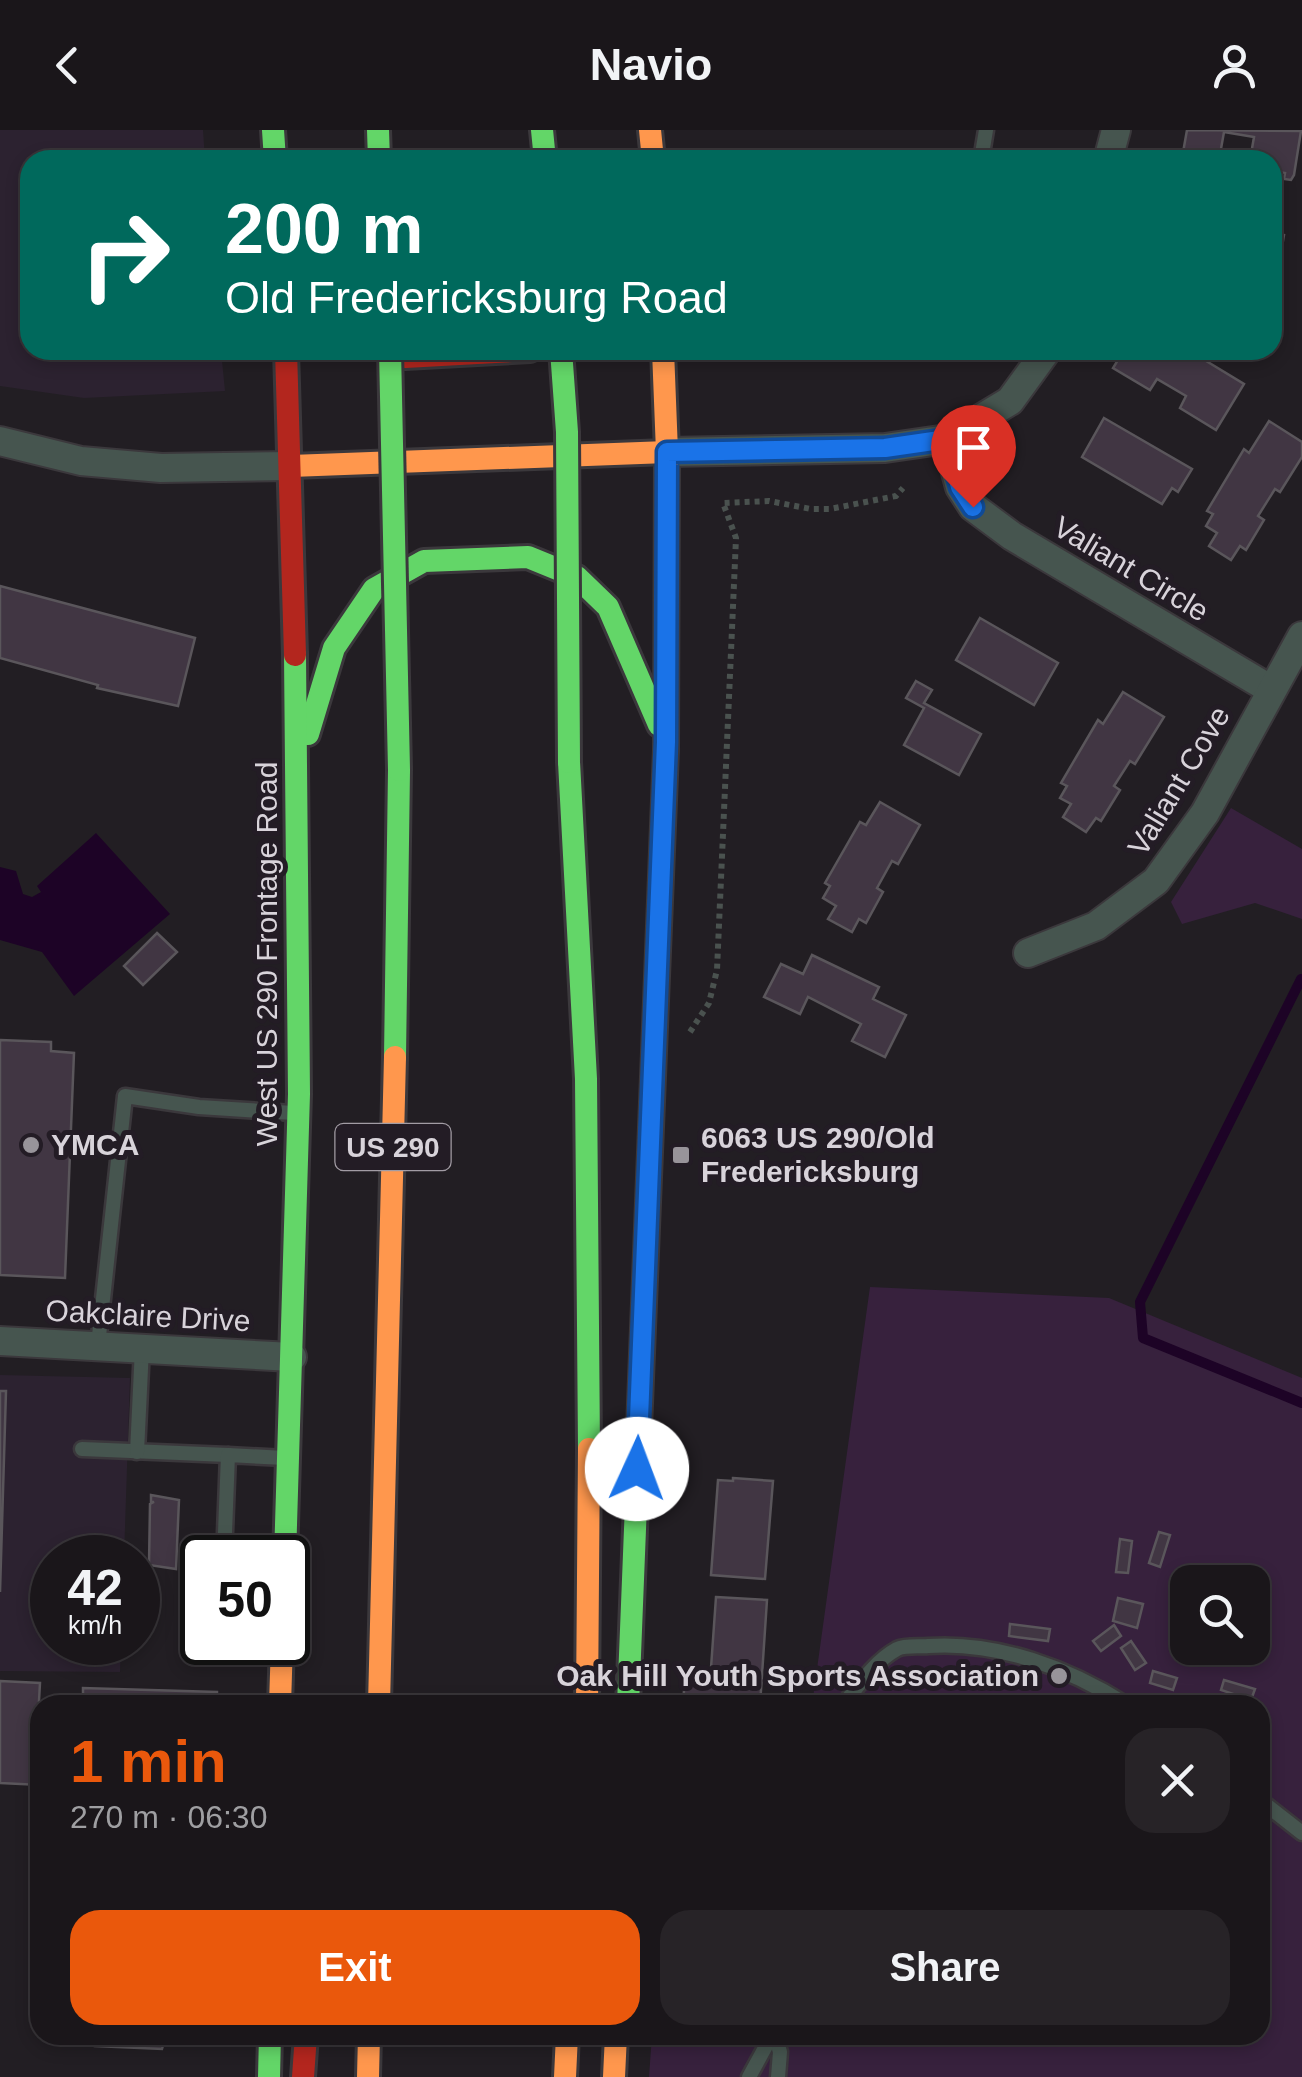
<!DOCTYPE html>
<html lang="en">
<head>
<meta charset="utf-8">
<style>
	:root { --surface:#1a161a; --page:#272327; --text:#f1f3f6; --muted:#9f9fa2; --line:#383539; --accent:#ea580c }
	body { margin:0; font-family:Arial,sans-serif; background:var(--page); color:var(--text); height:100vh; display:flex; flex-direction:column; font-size:38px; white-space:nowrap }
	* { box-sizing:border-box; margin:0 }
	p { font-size:32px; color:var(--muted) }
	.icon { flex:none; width:55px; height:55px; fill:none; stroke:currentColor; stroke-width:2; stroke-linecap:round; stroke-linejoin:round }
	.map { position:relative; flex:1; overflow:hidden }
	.drawer { position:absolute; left:30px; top:1565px; width:1240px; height:350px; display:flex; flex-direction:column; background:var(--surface); border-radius:30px; box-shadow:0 5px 15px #0003,0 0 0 2px var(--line) }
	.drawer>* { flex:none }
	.guide { position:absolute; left:20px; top:20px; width:1262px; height:210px; border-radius:30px; box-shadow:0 5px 15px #0003,0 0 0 2px var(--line); background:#00695c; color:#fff; overflow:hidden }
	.fabs { position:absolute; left:1170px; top:1435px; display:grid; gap:20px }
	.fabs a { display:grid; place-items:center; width:100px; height:100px; border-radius:20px; background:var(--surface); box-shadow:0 5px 15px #0003,0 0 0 2px var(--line); font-size:50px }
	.speed { position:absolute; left:30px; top:1405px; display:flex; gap:20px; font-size:50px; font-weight:700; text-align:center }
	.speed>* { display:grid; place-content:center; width:130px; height:130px; border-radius:50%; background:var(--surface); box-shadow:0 5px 15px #0003,0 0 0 2px var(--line); line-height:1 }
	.speed small { font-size:25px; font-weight:400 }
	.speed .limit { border:5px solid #111; border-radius:15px; background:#fff; color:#111 }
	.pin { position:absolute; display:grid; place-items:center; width:85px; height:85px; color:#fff; margin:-102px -42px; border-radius:50% 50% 50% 0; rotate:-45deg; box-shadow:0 0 10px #0007 }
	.pin .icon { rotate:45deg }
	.me { position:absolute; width:110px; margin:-55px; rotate:2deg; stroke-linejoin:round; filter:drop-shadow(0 0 8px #0008) }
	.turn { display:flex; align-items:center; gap:35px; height:210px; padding:0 40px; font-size:45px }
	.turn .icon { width:130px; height:130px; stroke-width:2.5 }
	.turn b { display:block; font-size:70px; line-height:85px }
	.round { display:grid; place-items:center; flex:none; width:105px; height:105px; border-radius:30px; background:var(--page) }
	.head { display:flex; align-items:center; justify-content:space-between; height:170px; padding:0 40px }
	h1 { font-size:60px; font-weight:600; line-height:75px; color:var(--accent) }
	.action { display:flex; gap:20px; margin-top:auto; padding:20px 40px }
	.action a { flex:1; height:115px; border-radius:30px; background:var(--accent); color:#fff; font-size:40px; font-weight:600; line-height:115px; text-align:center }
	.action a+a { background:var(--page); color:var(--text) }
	header { display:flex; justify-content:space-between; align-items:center; height:130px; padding:0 40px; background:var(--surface); font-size:45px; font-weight:600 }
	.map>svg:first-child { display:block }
</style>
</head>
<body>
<header><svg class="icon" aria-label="back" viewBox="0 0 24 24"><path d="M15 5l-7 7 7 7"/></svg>Navio<svg class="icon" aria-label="person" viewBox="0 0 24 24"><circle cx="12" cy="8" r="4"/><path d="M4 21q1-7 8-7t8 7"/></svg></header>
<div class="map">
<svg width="1302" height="1947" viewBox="0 0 1302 1947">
	<rect width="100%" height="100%" fill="#221e23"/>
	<g fill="#2c2230">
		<path d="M 0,0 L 203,0 L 205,30 L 30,30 L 30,220 L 221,220 L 225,261 L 84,268 L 0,256 Z"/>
		<path d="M 0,1245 L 130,1248 L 124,1427 L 52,1428 L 52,1512 L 121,1513 L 120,1542 L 0,1541 Z"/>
	</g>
	<g fill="#37213d" fill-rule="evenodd">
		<path d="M 1231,678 L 1302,719 L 1302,789 L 1255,773 L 1182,794 L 1171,772 Z"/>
		<path d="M 870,1157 L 1109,1168 L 1302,1248 L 1302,1947 L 649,1947 L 652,1905 L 1260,1905 L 1260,1575 L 812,1575 ZM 1188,1452 L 1252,1452 L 1252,1518 L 1188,1518 Z"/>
	</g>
	<path fill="#1d0326" d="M 96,703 L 170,784 L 74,866 L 42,822 L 0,810 L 0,737 L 16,741 L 23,764 L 32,767 L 41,762 L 37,756 Z"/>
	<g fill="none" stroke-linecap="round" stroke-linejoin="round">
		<path stroke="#1d0326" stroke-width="10" d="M 1301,849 L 1140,1172 L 1143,1208 L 1302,1273"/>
	</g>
	<g fill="#413643" stroke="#5a565b" stroke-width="2.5">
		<path d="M 1187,0 L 1301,1 L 1294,45 L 1291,50 L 1284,49 L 1285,43 L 1272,41 L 1272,30 L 1250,30 L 1254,7 L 1224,2 L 1219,30 L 1182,28 Z"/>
		<path d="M 1272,103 L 1284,105 L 1276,152 L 1272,151 Z"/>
		<path d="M 1124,220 L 1188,220 L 1244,254 L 1216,300 L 1180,278 L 1186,266 L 1157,249 L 1150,260 L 1113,238 Z"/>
		<path d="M 1104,288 L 1192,339 L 1178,362 L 1172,358 L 1162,374 L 1082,327 Z"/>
		<path d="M 1269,291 L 1302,312 L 1302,327 L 1280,362 L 1275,359 L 1258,386 L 1264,390 L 1246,420 L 1240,416 L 1231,430 L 1209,416 L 1217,403 L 1206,396 L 1213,384 L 1207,381 L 1244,319 L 1249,323 Z"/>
		<path d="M 0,456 L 195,508 L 178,576 L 97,558 L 98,555 L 0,528 Z"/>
		<path d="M 980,488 L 1058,533 L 1034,575 L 956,530 Z"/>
		<path d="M 916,551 L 932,560 L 924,573 L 981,604 L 959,645 L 904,615 L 924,578 L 906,568 Z"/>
		<path d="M 1123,562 L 1164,587 L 1135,634 L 1130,631 L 1114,656 L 1120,660 L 1101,691 L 1096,688 L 1086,702 L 1063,687 L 1071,674 L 1060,668 L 1067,656 L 1061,653 L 1098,590 L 1103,594 Z"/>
		<path d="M 880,672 L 920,695 L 898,734 L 892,731 L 877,758 L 883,762 L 866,793 L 859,789 L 852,802 L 828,789 L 836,776 L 823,768 L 830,756 L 825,753 L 860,692 L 866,695 Z"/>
		<path d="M 157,803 L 177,822 L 143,855 L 124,836 Z"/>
		<path d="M 812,825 L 879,857 L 873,869 L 906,885 L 885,927 L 852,911 L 861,894 L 808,867 L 800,884 L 764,867 L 781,834 L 803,844 Z"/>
		<path d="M 0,910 L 51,912 L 51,921 L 74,923 L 65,1148 L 0,1145 Z"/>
		<path d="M 0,1261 L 6,1261 L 0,1462 Z"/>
		<path d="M 733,1348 L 773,1351 L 765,1449 L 711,1445 L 718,1350 L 733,1351 Z"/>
		<path d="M 151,1365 L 179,1370 L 176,1439 L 149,1435 L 150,1374 L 154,1372 L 151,1372 Z"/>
		<path d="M 1159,1402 L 1170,1405 L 1160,1437 L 1149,1433 Z"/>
		<path d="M 1120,1409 L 1132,1411 L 1128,1443 L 1116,1442 Z"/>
		<path d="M 716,1467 L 767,1470 L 760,1575 L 708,1575 L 683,1571 L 685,1551 L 710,1552 Z"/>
		<path d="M 1118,1468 L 1143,1474 L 1137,1498 L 1113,1491 Z"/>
		<path d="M 1010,1494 L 1050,1499 L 1048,1511 L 1009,1506 Z"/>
		<path d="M 1114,1495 L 1121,1506 L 1101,1521 L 1093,1511 Z"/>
		<path d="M 1131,1511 L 1146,1533 L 1135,1540 L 1121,1518 Z"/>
		<path d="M 1153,1541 L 1177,1548 L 1173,1560 L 1150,1553 Z"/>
		<path d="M 1224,1550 L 1255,1559 L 1251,1570 L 1221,1560 Z"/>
		<path d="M 0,1551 L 40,1553 L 39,1571 L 83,1573 L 83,1558 L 217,1562 L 217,1575 L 40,1575 L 40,1655 L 0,1653 Z"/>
		<path d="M 96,1905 L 166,1905 L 162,1919 L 95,1916 Z"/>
	</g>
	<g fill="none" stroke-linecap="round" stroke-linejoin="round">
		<g stroke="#3b383c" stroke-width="19">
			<g id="lane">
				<path d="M 981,30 L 986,0"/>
				<path d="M 98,1215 L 125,966 L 199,977 L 293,983"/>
				<path d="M 82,1319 L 228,1325"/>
				<path d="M 137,1322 L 142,1218"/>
				<path d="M 224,1428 L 228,1325 L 285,1328"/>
				<path d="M 843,1575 C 858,1556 875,1531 897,1519 C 905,1515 919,1517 928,1516 C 997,1511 1069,1538 1127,1575"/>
				<path d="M 1260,1670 L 1302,1703"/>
				<path d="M 775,1905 L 780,1922 L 778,1947"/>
				<path d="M 749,1947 L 772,1905"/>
			</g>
		</g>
		<g stroke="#3b383c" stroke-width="32">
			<g id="street">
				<path d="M 1108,30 L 1116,0"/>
				<path d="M 947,309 L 960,357 L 973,377 L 1012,406 L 1270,559"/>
				<path d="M 0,311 L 81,331 L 161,338 L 291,336"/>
				<path d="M 667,322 L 885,318 L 947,309 L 1010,271 L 1047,220"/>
				<path d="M 1028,823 L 1096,796 L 1156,751 L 1205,683 L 1302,506"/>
				<path d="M 0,1211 L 292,1227"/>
			</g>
		</g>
		<g stroke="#3b383c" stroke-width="28">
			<g id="fast">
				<path d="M 273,0 L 275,30"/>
				<path d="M 378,0 L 379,30"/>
				<path d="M 542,0 L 545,30"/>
				<path d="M 308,604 L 334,518 L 374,459 L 424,431 L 528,427 L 577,447 L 608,477 L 659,595"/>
				<path d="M 569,632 L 586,949 L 589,1319"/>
				<path d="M 395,927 L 399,640"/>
				<path d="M 285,1428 L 299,964 L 295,525"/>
				<path d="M 628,1575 L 666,620"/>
				<path d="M 269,1947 L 270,1905"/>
			</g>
		</g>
		<g stroke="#3b383c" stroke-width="28">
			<g id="slow">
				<path d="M 650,0 L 653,30"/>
				<path d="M 663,220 L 667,322 L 666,620"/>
				<path d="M 291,336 L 667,322"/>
				<path d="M 280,1575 L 282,1512"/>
				<path d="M 379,1575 L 395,927"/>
				<path d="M 587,1575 L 589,1319"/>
				<path d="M 368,1947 L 369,1905"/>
				<path d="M 565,1947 L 567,1905"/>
				<path d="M 614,1947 L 616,1905"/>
			</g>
		</g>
		<g stroke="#3b383c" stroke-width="28">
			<g id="jam">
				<path d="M 286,220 L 295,525"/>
				<path d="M 389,220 L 405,227 L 530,220"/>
				<path d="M 303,1947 L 306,1905"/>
			</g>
		</g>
		<path stroke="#4a524f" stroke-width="6" stroke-dasharray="5 5" stroke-linecap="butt" d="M 690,902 L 709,873 L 717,840 L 736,408 L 723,373 L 769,371 L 811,379 L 830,379 L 896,366 L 903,358"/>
		<use href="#lane" stroke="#46554f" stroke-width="14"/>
		<use href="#street" stroke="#46554f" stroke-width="28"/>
		<use href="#fast" stroke="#63d668" stroke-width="22"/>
		<use href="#slow" stroke="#ff974d" stroke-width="22"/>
		<use href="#jam" stroke="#b3261e" stroke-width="22"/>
		<g stroke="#3b383c" stroke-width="28" stroke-linecap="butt">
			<g id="fast-bridge">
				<path d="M 390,220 L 399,640"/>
				<path d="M 561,220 L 567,302 L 569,632"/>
			</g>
		</g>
		<use href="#fast-bridge" stroke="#63d668" stroke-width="22"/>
	</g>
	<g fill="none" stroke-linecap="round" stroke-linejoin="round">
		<g stroke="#114b97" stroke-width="25">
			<path id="route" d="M 637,1339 L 666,612 L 667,322 L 885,318 L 947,309 L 960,357 L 973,377"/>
		</g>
		<use href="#route" stroke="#1a73e8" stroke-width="18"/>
	</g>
	<g fill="#98949a" stroke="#231c25" stroke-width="4">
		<circle cx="31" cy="1015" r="10"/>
		<rect x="671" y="1015" width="20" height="20" rx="5"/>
		<circle cx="1059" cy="1546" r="10"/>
	</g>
	<g text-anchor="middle" stroke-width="10" stroke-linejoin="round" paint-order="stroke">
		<rect fill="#231c25" stroke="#a29ca4" stroke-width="2.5" x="335.5" y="994" width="115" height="46" rx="8"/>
		<g font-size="28" font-weight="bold" fill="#d8d3da">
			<text x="393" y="1027">US 290</text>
		</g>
		<g font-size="30" fill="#d8d3da" stroke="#231c25">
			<text transform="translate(1131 439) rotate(31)" y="10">Valiant Circle</text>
			<text transform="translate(1179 651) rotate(-59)" y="10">Valiant Cove</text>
			<text transform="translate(267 824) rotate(-90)" y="10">West US 290 Frontage Road</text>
			<text transform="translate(148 1186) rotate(3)" y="10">Oakclaire Drive</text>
		</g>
		<g font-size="30" font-weight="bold" fill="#d8d3da" stroke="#231c25" text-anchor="start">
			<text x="701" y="1018">6063 US 290/Old<tspan x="701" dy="34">Fredericksburg</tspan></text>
			<text x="51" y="1025">YMCA</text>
			<text x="1039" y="1556" text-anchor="end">Oak Hill Youth Sports Association</text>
		</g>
	</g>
</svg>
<div class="fabs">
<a><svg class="icon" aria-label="search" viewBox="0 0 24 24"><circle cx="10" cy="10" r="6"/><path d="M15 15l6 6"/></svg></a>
</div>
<div class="speed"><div>42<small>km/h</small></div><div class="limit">50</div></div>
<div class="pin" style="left:973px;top:377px;background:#d93025"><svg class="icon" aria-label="arrive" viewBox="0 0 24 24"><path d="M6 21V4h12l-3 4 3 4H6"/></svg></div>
<svg class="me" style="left:637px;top:1339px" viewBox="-20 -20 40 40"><circle r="19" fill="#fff"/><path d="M0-13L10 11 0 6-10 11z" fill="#1a73e8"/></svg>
<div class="guide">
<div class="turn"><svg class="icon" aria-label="right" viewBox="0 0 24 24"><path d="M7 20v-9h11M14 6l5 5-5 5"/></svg><div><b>200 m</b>Old Fredericksburg Road</div></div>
</div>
<section class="drawer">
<div class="head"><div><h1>1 min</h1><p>270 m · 06:30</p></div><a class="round"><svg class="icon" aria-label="close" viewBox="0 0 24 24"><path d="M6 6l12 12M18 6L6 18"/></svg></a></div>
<div class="action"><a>Exit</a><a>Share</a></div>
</section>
</div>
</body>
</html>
